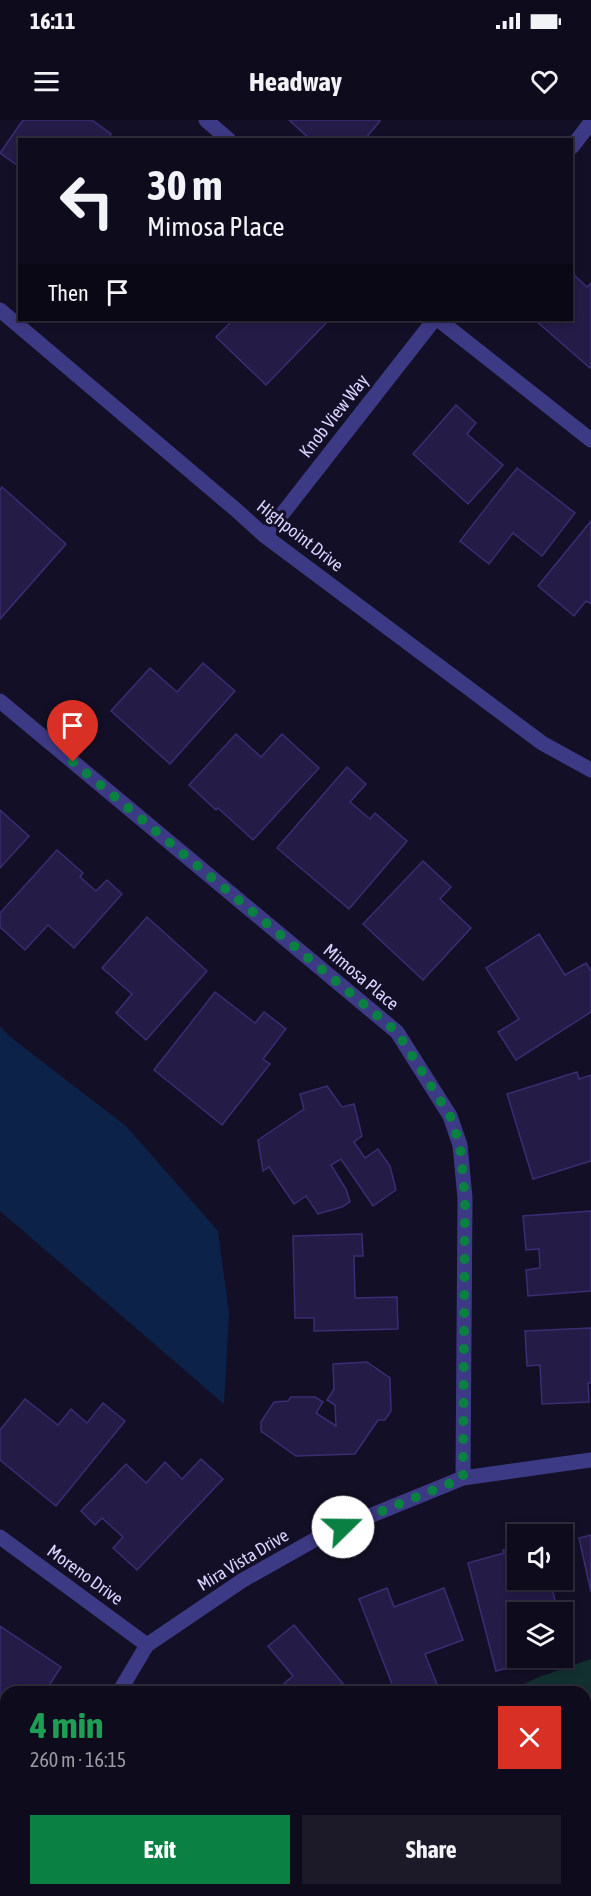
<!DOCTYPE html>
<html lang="en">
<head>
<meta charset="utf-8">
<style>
	:root { --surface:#0e0b1c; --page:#1c1929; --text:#f1f3f6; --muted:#9b9ba3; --line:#2e2b3b; --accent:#0b8043 }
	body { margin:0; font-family:"Asap Condensed",sans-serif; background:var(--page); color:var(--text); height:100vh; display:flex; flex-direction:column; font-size:22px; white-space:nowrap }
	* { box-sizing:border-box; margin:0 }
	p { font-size:20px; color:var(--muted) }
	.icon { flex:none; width:33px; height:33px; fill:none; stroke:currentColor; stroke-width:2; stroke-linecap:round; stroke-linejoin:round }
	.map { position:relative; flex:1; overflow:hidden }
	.drawer { position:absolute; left:0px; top:1566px; width:591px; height:210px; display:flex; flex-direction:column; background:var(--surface); border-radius:18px 18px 0 0; box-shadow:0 3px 9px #0003,0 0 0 2px var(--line) }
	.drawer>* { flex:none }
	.top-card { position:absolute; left:18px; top:18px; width:555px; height:183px; border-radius:0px; box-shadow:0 3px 9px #0003,0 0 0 2px var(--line); background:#0e0b1c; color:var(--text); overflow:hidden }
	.buttons { position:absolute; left:507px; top:1404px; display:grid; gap:12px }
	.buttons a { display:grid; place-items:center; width:66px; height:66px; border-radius:0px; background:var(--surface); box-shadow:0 3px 9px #0003,0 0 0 2px var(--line); font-size:30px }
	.pin { position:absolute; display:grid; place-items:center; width:51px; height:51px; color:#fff; margin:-62px -26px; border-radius:50% 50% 50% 0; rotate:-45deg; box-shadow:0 0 6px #0007 }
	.pin .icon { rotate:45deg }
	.me { position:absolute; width:66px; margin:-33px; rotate:68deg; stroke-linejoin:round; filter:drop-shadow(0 0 4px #0008) }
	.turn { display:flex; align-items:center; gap:21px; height:126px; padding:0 30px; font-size:27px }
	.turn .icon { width:78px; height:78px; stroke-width:2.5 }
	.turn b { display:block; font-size:42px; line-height:51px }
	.then { display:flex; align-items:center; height:57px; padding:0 30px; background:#0003; gap:12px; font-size:22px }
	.round { display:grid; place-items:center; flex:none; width:63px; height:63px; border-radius:0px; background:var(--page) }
	.summary { display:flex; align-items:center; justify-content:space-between; height:102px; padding:0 30px }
	h1 { font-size:36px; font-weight:700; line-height:45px; color:#1e9e55 }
	.button { display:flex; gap:12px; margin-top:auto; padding:12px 30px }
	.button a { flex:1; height:69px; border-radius:0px; background:var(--accent); color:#fff; font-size:24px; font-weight:700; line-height:69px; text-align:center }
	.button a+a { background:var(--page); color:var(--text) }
	.status { display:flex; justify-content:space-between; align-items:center; height:42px; padding:0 30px; background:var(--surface); direction:ltr }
	.status svg { height:16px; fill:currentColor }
	header { display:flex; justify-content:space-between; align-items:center; height:78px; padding:0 30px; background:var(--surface); font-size:27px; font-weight:700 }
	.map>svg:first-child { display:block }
</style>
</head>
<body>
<div class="status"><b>16:11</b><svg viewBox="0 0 49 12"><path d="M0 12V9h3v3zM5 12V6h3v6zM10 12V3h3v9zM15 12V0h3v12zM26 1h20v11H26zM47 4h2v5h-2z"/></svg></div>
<header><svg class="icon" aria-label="menu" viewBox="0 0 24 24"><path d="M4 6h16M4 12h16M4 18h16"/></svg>Headway<svg class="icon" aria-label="heart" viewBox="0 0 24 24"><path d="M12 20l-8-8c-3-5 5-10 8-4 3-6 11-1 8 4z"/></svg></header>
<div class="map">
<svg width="591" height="1776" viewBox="0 0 591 1776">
	<rect width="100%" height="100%" fill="#130f26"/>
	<path fill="#12302f" d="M 591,1539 L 591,1776 L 238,1776 L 243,1770 L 585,1770 L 585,1572 L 506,1572 L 539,1557 Z"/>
	<path fill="#0c2248" d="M 0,906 L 9,916 L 126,1006 L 218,1111 L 229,1193 L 224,1284 L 0,1091 Z"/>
	<g fill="#241b47" stroke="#3b2d73" stroke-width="1.5">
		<path d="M 23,0 L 92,0 L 111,14 L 108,20 L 20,20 L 20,47 L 0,33 Z"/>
		<path d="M 289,0 L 378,0 L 380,1 L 364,20 L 311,20 Z"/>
		<path d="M 573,154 L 587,167 L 591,163 L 591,246 L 590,248 L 535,200 L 572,200 Z"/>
		<path d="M 233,200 L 329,200 L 266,265 L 216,217 Z"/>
		<path d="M 456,285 L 476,303 L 467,314 L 503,345 L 468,384 L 413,334 Z"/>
		<path d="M 517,348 L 575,393 L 542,436 L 513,413 L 489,444 L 460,421 Z"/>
		<path d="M 2,367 L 66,424 L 0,499 L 0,370 Z"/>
		<path d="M 591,401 L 591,484 L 586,481 L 574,496 L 538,466 Z"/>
		<path d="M 203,543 L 235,571 L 170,644 L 111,591 L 150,548 L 177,572 Z"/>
		<path d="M 236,614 L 261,637 L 282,614 L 319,648 L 253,720 L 218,688 L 216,690 L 189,665 Z"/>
		<path d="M 347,647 L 366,664 L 350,682 L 370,699 L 375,693 L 407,721 L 349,789 L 277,728 Z"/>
		<path d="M 0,690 L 29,716 L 0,748 Z"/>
		<path d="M 57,730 L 83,753 L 80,757 L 96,771 L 107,760 L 122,774 L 74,828 L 48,805 L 25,830 L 0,807 L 0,793 Z"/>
		<path d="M 423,741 L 451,767 L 440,779 L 471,808 L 423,860 L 363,804 Z"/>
		<path d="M 147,797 L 207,851 L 146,920 L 116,893 L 132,874 L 102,848 Z"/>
		<path d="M 539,814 L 565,855 L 586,843 L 591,851 L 591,892 L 516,940 L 498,912 L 519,899 L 486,848 Z"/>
		<path d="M 215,872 L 255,903 L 264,892 L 286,909 L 263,939 L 270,944 L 222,1005 L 154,950 Z"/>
		<path d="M 577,952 L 579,959 L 591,955 L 591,1041 L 533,1059 L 507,974 Z"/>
		<path d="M 327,966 L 342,987 L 354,984 L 362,1016 L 354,1022 L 365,1038 L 378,1029 L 390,1046 L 396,1070 L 373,1086 L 341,1039 L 331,1045 L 346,1069 L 350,1082 L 342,1087 L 318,1094 L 306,1076 L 294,1084 L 269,1047 L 263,1051 L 258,1020 L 304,989 L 300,974 Z"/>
		<path d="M 591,1091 L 591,1171 L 528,1176 L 526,1150 L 540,1148 L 539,1129 L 526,1130 L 523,1096 Z"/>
		<path d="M 362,1114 L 363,1136 L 354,1136 L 355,1178 L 397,1177 L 398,1209 L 314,1211 L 314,1198 L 295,1198 L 293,1116 Z"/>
		<path d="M 591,1208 L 591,1263 L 588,1263 L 589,1282 L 542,1284 L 540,1245 L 527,1246 L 525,1211 Z"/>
		<path d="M 367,1242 L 390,1258 L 391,1291 L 385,1300 L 378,1300 L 355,1334 L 296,1336 L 261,1311 L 261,1302 L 274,1282 L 288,1281 L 291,1277 L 315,1277 L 323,1282 L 316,1293 L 336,1306 L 335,1285 L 327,1280 L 334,1269 L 333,1244 Z"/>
		<path d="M 25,1279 L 58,1305 L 71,1289 L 87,1303 L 103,1283 L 125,1301 L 56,1386 L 0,1340 L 0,1310 Z"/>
		<path d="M 201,1339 L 223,1359 L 137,1450 L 113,1428 L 123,1417 L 102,1398 L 95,1405 L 81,1391 L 126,1344 L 146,1363 L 165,1342 L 182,1359 Z"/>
		<path d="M 591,1415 L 591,1472 L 579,1418 Z"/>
		<path d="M 518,1427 L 518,1460 L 550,1460 L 558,1492 L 518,1492 L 518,1538 L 535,1538 L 536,1541 L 496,1551 L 468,1443 L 504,1433 L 503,1430 Z"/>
		<path d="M 387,1468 L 394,1487 L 444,1468 L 463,1520 L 425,1534 L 440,1572 L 395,1572 L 359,1479 Z"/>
		<path d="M 294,1505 L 350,1572 L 274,1572 L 293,1556 L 268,1526 Z"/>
		<path d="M 0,1506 L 61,1547 L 45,1572 L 6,1572 L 6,1621 L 4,1625 L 0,1622 Z"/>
		<path d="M 89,1770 L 185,1770 L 181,1776 L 85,1776 Z"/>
		<path d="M 190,1770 L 216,1770 L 212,1776 L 199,1776 Z"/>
	</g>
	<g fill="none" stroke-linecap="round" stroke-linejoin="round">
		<g stroke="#3d3a85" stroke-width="15">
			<path d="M 206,0 L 229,20"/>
			<path d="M 572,27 L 591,2"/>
			<path d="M 439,200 L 591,320"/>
			<path d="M 265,416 L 434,200"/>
			<path d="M 0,581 L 397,912 L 450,996 L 460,1025 L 465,1078 L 463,1358"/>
			<path d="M 0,1417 L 147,1525"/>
			<path d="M 119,1572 L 147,1525 L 243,1460 L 323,1415 L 463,1358 L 591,1340"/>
			<path d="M 19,1776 L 22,1770"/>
		</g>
		<path stroke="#3d3a85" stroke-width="15" d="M 0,190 L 235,389 L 265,416 L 542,623 L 591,650"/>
	</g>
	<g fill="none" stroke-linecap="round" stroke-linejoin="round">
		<path stroke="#0b8043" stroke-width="10" stroke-dasharray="0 18" d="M 73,642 L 397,912 L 450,996 L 460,1025 L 465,1078 L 463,1358 L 343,1407"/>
	</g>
	<g text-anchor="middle" stroke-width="6" stroke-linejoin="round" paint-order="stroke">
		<g font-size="18" fill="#d9d4ff" stroke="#130f26">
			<text transform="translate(334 296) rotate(-52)" y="6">Knob View Way</text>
			<text transform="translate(300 416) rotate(38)" y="6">Highpoint Drive</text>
			<text transform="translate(361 857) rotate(40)" y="6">Mimosa Place</text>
			<text transform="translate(243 1440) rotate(-31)" y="6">Mira Vista Drive</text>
			<text transform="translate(85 1455) rotate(36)" y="6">Moreno Drive</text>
		</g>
	</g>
</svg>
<div class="buttons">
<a><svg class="icon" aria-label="sound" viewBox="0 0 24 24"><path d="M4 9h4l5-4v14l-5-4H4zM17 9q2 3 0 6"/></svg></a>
<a><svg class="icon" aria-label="layers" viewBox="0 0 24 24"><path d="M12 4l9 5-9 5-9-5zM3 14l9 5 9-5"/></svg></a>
</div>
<div class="pin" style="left:73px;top:642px;background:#d93025"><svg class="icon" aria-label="arrive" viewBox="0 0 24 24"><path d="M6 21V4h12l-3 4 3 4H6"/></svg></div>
<svg class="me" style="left:343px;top:1407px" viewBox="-20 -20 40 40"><circle r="19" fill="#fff"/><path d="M0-13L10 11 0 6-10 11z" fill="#0b8043"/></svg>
<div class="top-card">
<div class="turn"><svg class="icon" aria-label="left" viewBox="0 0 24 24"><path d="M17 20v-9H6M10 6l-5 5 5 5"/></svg><div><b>30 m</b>Mimosa Place</div></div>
<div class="then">Then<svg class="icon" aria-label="arrive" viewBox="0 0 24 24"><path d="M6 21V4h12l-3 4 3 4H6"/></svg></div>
</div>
<section class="drawer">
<div class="summary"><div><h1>4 min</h1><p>260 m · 16:15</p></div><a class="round" style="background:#d93025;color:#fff"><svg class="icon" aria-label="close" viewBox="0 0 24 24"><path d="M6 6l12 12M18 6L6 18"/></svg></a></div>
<div class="button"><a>Exit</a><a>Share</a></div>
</section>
</div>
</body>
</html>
